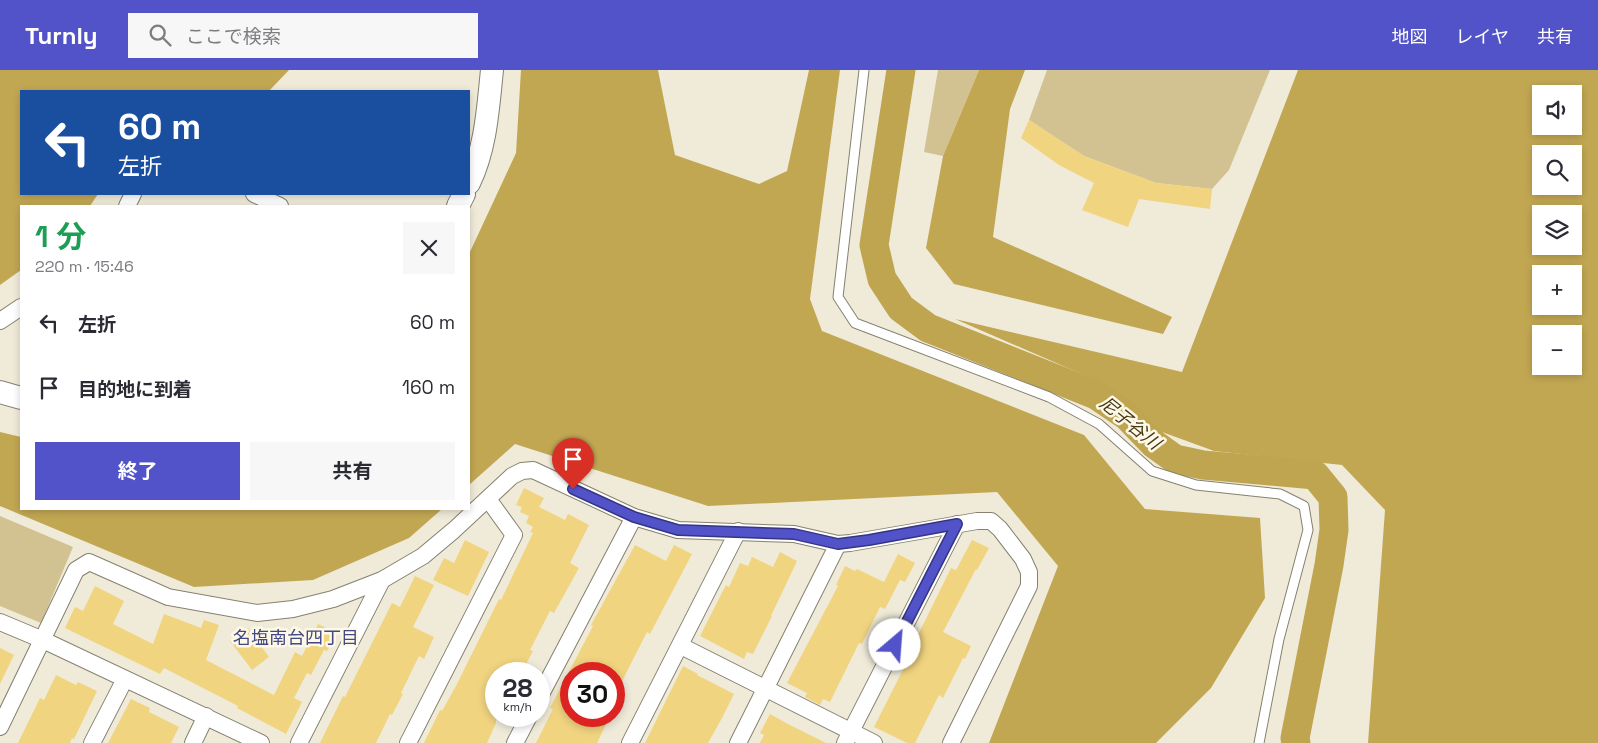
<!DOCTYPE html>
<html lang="ja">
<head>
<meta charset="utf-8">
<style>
	:root { --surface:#fff; --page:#f7f7f7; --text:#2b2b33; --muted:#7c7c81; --accent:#5252c9 }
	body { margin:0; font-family:"Space Grotesk","Noto Sans JP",sans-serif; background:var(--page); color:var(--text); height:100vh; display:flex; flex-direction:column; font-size:19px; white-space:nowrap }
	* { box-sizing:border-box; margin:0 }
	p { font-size:16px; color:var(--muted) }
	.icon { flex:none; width:28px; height:28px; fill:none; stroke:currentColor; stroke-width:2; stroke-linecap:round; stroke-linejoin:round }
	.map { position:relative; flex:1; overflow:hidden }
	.sheet { position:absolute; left:20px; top:135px; width:450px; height:305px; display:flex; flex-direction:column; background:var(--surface); border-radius:0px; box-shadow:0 2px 8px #0003 }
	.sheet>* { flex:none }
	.hud { position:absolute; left:20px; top:20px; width:450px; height:105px; border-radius:0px; box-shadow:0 2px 8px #0003; background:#1a4fa0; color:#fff; overflow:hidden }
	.controls { position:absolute; left:1532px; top:15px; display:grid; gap:10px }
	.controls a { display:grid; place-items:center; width:50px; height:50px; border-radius:0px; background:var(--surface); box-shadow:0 2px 8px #0003; font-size:25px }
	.speed { position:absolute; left:485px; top:592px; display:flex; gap:10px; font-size:25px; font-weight:700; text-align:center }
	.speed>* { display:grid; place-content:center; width:65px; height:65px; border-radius:50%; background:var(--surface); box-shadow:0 2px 8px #0003; line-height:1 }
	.speed small { font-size:12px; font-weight:400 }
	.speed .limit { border:8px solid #d22; background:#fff; color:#111 }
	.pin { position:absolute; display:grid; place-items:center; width:42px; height:42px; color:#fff; margin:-51px -21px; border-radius:50% 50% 50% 0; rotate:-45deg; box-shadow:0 0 5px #0007 }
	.pin .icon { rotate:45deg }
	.me { position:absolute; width:55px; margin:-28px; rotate:27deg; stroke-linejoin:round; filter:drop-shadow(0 0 4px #0008) }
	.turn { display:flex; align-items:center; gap:18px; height:105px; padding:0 15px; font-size:22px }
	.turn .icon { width:65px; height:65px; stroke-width:2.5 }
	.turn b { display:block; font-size:35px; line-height:42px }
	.round { display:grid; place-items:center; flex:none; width:52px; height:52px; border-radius:0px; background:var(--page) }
	.overview { display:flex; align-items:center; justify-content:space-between; height:85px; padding:0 15px }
	h1 { font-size:30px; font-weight:700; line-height:38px; color:#1e9e55 }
	.action { display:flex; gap:10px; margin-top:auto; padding:10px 15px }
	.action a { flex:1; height:58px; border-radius:0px; background:var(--accent); color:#fff; font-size:20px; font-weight:700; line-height:58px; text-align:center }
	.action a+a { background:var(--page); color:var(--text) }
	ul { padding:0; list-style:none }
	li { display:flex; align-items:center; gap:15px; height:65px; padding:0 15px }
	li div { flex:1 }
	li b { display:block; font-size:19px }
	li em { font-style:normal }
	header { display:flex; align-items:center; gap:30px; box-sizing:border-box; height:70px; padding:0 25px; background:var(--accent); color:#fff }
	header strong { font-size:24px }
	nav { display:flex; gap:28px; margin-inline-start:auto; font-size:18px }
	.search { width:350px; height:45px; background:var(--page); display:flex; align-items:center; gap:12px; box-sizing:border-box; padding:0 18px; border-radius:0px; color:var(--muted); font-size:19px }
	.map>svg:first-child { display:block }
</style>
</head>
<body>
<header>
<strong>Turnly</strong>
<div class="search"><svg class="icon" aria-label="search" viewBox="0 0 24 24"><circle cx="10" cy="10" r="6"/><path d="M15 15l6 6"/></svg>ここで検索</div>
<nav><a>地図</a><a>レイヤ</a><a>共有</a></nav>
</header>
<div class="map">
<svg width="1598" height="673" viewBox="0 0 1598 673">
	<rect width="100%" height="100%" fill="#f0ebd9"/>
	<g fill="#d2c291">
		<path d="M 938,0 L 979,0 L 943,86 L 924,82 Z"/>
		<path d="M 1047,0 L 1270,0 L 1229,100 L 1212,119 L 1156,113 L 1084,86 L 1029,50 Z"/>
		<path d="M 0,446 L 73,477 L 41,553 L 0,536 Z"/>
	</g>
	<g fill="#c2a753" fill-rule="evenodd">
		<path d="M 0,0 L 289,0 L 269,21 L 21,21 L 21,124 L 98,124 L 90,136 L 21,136 L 21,200 L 0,215 Z"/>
		<path d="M 521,0 L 658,0 L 675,85 L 759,114 L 787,101 L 809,0 L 840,0 L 810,229 L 822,261 L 1084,365 L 1145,439 L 1260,448 L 1265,528 L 1211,618 L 1156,673 L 989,673 L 1058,496 L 997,422 L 708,436 L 515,374 L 469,415 L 469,184 L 516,83 Z"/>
		<path d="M 979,0 L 1025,0 L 1010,39 L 993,167 L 1172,247 L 1163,264 L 954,214 L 926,178 L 943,86 Z"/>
		<path d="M 1298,0 L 1598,0 L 1598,673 L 1368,673 L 1385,440 L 1342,395 L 1214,381 L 1162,362 L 1093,309 L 955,249 L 1182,302 ZM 1541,24 L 1574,24 L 1574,56 L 1541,56 ZM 1541,84 L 1574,84 L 1574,116 L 1541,116 ZM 1541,144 L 1574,144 L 1574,176 L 1541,176 ZM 1541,204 L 1574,204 L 1574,236 L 1541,236 ZM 1541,264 L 1574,264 L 1574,296 L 1541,296 Z"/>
		<path d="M 0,362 L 21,367 L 21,439 L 442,439 L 409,468 L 313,510 L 194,517 L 0,436 Z"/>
	</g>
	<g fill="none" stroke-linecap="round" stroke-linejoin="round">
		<path stroke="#c0a551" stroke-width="29" d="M 901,0 L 874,175 L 882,209 L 901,238 L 928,258 L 1096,325 L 1127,346 L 1154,374 L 1175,389 L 1203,395 L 1315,405 L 1333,427 L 1334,460 L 1329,495 L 1295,668 L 1296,673"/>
	</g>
	<g fill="#f0d480">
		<path d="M 1029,50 L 1084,86 L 1156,113 L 1212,119 L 1210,139 L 1139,129 L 1128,157 L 1082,140 L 1094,113 L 1059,95 L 1021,68 Z"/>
		<path d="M 524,418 L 544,428 L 539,437 L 565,450 L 568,444 L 589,455 L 570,493 L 579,498 L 554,543 L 550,541 L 530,580 L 533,581 L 521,604 L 496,604 L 496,653 L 487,673 L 424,673 L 440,640 L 442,641 L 457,614 L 499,529 L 501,530 L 533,463 L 530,462 L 533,457 L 526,453 L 529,446 L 520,442 L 522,437 L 516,435 Z"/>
		<path d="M 465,470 L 489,482 L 468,526 L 433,510 L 444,488 L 454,493 Z"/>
		<path d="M 972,470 L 989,478 L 977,500 L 976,499 L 943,562 L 971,576 L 965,589 L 963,588 L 943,628 L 939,625 L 915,673 L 907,673 L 874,657 L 916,574 L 914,573 L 951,498 L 956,500 Z"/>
		<path d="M 635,475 L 666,491 L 674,475 L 692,484 L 650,564 L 647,562 L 614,627 L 614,604 L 571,604 L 571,646 L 610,646 L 597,673 L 536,673 L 553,639 L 550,638 L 593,556 L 591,555 Z"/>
		<path d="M 780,482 L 797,491 L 771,546 L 772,546 L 753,584 L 747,582 L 744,589 L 700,566 L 726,515 L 729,517 L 740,493 L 748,496 L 752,487 L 773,497 Z"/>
		<path d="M 898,484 L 915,493 L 905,512 L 900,510 L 885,539 L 880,537 L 862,574 L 859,573 L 830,632 L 823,629 L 820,635 L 805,627 L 807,623 L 787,613 L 838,516 L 836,515 L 845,496 L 855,501 L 857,499 L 884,512 Z"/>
		<path d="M 415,506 L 434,515 L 413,557 L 434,567 L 424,589 L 419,586 L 401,623 L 403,624 L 392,645 L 390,644 L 376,673 L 320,673 L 343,626 L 345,627 L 392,533 L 400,537 Z"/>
		<path d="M 95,516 L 124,531 L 113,554 L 153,574 L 164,544 L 201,558 L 204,550 L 219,555 L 206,590 L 274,625 L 295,582 L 302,586 L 318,554 L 337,563 L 327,581 L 324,580 L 311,605 L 307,603 L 294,628 L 302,632 L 286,664 L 237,638 L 238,636 L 164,598 L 160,604 L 65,558 L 75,537 L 83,541 Z"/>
		<path d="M 248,558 L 269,587 L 252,600 L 230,571 Z"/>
		<path d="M 0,578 L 14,585 L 0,614 Z"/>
		<path d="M 683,596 L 698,604 L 697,605 L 734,624 L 722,648 L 708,673 L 645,673 Z"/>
		<path d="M 56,605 L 76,615 L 78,612 L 97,621 L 74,669 L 72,668 L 70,673 L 18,673 L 40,628 L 44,630 Z"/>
		<path d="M 131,629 L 150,638 L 149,642 L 179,657 L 171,673 L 108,673 Z"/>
		<path d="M 770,644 L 786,653 L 826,673 L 760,673 L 764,665 L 760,663 Z"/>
	</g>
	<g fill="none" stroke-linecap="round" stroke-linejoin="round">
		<g stroke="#858070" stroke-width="11">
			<path id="lane" d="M 864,0 L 838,227 L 855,253 L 1049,327 L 1099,354 L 1152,401 L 1196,415 L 1280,424 L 1304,436 L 1308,460 L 1279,569 L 1259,673"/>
		</g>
		<g stroke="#858070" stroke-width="18">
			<g id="street">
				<path d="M 254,124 L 280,136"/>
				<path d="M 127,136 L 133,124"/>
				<path d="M 0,251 L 21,237"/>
				<path d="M 0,552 L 43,570 L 261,673"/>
				<path d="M 681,576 L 874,673"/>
				<path d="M 539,628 L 634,447"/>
				<path d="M 0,657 L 76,500 L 89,492 L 168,527 L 257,543 L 293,539 L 333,529 L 382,510 L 423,486 L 454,460 L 512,406 L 522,401 L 533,400 L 634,447 L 678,460 L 794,464 L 838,474 L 850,473 L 977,451 L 991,451 L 1000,459 L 1023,489 L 1029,502 L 1029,516 L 951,673"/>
				<path d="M 92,673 L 125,609"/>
				<path d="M 193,673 L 206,646"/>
				<path d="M 299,673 L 382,510"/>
				<path d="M 408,673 L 514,465 L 488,429"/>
				<path d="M 515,673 L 529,646"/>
				<path d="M 630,673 L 738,461"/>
				<path d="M 738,673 L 838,474"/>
				<path d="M 845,673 L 957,454"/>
			</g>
		</g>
		<g stroke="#858070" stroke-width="24">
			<g id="secondary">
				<path d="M 469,113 C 486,78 488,38 492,0"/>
				<path d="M 458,136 L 464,124"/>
				<path d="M 0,322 L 21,328"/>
			</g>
		</g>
		<use href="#lane" stroke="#fff" stroke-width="9"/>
		<use href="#street" stroke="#fff" stroke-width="16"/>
		<use href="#secondary" stroke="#fff" stroke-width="22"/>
	</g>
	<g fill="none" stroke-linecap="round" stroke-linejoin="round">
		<g stroke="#353583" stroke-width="12">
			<path id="route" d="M 573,419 L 634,447 L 678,460 L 794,464 L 838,474 L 869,470 L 957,454 L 895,575"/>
		</g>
		<use href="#route" stroke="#5252c9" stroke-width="9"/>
	</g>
	<g text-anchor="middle" stroke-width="5" stroke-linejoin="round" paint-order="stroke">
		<g font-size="18" font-style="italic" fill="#443814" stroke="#fef8e7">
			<text transform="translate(1130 353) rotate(39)" y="6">尼子谷川</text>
		</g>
		<g font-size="18" fill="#444986" stroke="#fef8e7">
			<text x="296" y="574">名塩南台四丁目</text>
		</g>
	</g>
</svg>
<div class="controls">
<a><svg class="icon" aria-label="sound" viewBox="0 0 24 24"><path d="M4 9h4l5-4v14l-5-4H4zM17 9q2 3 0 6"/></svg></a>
<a><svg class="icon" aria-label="search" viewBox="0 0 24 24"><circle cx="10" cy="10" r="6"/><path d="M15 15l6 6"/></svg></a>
<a><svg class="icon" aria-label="layers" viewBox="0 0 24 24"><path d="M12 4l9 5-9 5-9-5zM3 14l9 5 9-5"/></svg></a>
<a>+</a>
<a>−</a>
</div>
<div class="speed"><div>28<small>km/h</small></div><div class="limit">30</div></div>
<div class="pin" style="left:573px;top:419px;background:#d93025"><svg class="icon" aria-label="arrive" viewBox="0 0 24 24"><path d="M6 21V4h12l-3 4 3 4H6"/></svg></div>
<svg class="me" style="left:895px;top:575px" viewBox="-20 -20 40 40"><circle r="19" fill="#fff"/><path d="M0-13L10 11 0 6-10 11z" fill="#5252c9"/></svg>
<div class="hud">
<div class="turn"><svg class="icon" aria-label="left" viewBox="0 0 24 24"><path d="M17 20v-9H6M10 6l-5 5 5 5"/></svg><div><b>60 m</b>左折</div></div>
</div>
<section class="sheet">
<div class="overview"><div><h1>1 分</h1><p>220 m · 15:46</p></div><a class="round"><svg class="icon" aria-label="close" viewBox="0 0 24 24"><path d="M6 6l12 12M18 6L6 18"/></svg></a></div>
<ul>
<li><svg class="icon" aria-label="left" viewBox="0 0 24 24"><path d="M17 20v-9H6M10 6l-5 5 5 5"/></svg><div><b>左折</b></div><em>60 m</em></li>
<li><svg class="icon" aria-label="arrive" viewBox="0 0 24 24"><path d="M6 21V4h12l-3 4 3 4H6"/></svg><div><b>目的地に到着</b></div><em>160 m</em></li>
</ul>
<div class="action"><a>終了</a><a>共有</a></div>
</section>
</div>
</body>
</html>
